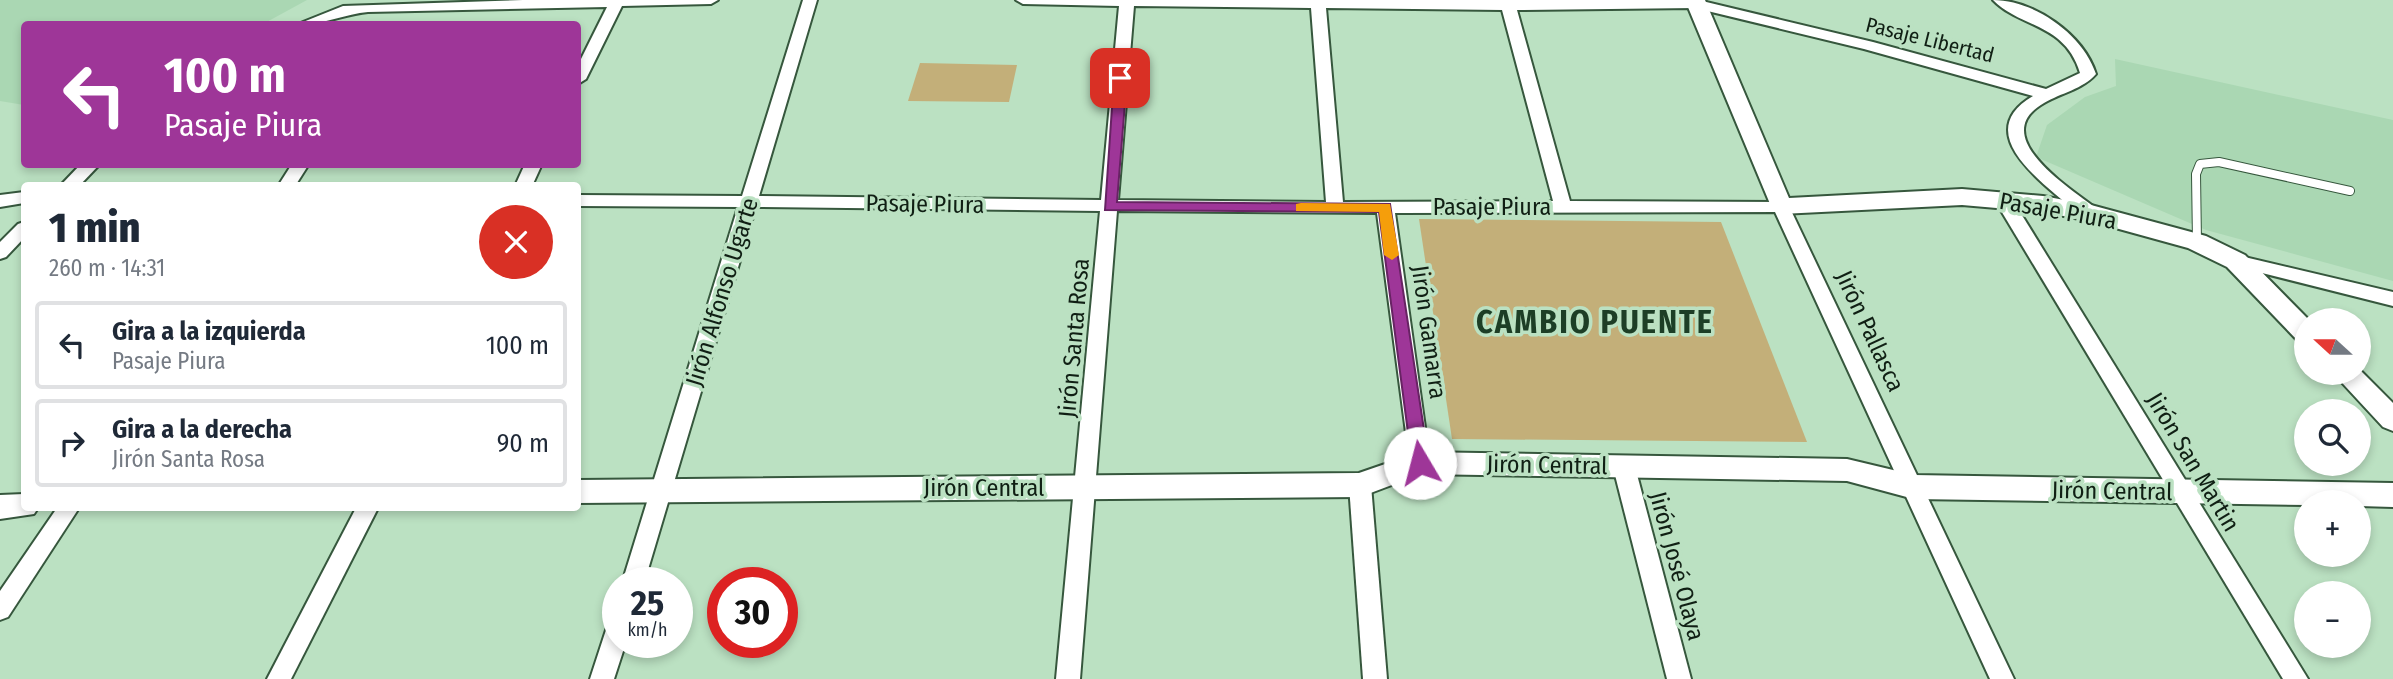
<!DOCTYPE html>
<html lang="es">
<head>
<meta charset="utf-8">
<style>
	:root { --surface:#fff; --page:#f6f6f7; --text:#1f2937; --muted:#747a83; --line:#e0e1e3 }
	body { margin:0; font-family:"Fira Sans Condensed",sans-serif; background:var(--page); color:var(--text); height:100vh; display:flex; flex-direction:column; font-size:26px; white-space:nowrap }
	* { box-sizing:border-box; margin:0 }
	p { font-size:23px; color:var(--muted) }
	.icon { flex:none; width:38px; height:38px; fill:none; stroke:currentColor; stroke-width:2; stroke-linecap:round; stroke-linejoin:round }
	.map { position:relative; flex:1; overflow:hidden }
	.details { position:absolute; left:21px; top:182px; width:560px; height:329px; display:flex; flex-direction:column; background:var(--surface); border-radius:7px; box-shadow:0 4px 10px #0003 }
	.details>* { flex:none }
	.guide { position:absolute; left:21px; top:21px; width:560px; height:147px; border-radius:7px; box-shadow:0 4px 10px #0003; background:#9e3698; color:#fff; overflow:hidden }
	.needle { width:46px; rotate:291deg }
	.buttons { position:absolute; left:2294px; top:308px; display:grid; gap:14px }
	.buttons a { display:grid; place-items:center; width:77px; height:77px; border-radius:50%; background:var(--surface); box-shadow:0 4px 10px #0003; font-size:35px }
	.speed { position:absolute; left:602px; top:567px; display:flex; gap:14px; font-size:35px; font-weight:700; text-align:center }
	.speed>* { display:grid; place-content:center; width:91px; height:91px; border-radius:50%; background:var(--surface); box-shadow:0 4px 10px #0003; line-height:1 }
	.speed small { font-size:18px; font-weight:400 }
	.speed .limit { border:10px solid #d22; background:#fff; color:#111 }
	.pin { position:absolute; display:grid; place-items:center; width:60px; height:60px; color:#fff; margin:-30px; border-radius:14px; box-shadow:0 4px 10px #0006 }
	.me { position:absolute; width:77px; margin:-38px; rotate:352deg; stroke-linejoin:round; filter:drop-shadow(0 0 5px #0008) }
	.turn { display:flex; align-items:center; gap:24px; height:147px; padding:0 28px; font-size:32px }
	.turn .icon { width:91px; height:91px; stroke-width:2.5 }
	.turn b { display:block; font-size:49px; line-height:60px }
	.round { display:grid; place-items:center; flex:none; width:74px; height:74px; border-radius:37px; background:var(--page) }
	.headline { display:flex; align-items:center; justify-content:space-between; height:119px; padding:0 28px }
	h1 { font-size:42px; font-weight:800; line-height:52px }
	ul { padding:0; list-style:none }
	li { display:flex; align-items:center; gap:21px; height:88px; margin:0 14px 10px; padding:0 14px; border:4px solid var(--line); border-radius:7px }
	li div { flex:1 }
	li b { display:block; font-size:26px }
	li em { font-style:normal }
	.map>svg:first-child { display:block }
</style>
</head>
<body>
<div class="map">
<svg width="2393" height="679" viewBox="0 0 2393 679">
	<rect width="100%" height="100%" fill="#bbe1c2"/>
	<g fill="#aad7b3">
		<path d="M 0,0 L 307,0 L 263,24 L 24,24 L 24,105 L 0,101 Z"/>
		<path d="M 2115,59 L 2393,120 L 2393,281 L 2206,230 L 2036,157 L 2047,125 L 2085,97 L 2116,86 Z"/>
	</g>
	<g fill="#c3af79">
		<path d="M 920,63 L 1017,65 L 1009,102 L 908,101 Z"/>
		<path d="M 1419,219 L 1721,222 L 1807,442 L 1452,439 Z"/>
	</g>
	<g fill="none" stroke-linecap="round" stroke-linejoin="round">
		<g stroke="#36573d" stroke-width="10">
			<path id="lane" d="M 2197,242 L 2196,174 L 2200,164 L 2219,162 L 2350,191"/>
		</g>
		<g stroke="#36573d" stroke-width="4">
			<g id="street">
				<path d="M 523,0 L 718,0 L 711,4 L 622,6 L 586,79 L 578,84 L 578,65 L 607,7 L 368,12 C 344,14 321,26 298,24 L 343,6 Z"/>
				<path d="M 803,0 L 817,0 L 759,196 L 1101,200 L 1119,6 L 1023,4 L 1016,0 L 1698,0 L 1873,42 L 2046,89 L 2080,73 C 2065,23 2020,28 1993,0 C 2034,0 2083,34 2096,74 C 2083,89 2061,93 2044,103 C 1986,136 2070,188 2097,209 L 2100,213 L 2097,217 L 2091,219 C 2078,215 2065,202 2055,194 C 2023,167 1980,127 2033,96 L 1864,49 L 1695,8 L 1517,10 L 1570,201 L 1787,202 L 2014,679 L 1990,679 L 1775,212 L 1395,213 L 1430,463 L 1427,469 L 1413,469 L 1410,463 L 1377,213 L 1117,211 L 1080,679 L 1056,679 L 1100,211 L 756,207 L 644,583 L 622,583 L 738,207 L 578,206 L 578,195 L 742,196 ZM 1134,6 L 1311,8 L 1326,202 L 1118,200 ZM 1326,8 L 1502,10 L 1553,201 L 1343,202 Z"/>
				<path d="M 81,164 L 100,164 L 79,186 L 60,186 Z"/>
				<path d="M 292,164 L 309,164 L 295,186 L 278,186 Z"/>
				<path d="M 525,164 L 542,164 L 532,186 L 515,186 Z"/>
				<path d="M 24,192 L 24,203 L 0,207 L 0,195 Z"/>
				<path d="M 2003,193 L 2012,199 L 2308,679 L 2283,679 L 1994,199 Z"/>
				<path d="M 24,222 L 24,238 L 6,257 L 0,259 L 0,242 L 18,224 Z"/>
				<path d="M 2236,255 L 2393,292 L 2393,306 L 2230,265 L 2227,261 Z"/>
				<path d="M 1624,459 L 1631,461 L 1635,467 L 1691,679 L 1667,679 L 1613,467 L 1617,461 Z"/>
				<path d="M 1360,477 L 1368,479 L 1371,485 L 1387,679 L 1363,679 L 1349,485 L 1352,479 Z"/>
				<path d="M 57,508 L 79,508 L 8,617 L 0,620 L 0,591 Z"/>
				<path d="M 356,508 L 378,508 L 291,679 L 267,679 Z"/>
				<path d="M 618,620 L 618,642 L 626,642 L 614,679 L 590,679 L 606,630 L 610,623 Z"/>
			</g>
		</g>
		<g stroke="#36573d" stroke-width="4">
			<g id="secondary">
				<path d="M 1685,0 L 1705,0 L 1789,198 L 1962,189 L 2043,196 L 2091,205 L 2206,236 L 2245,255 L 2309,320 L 2306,320 L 2306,342 L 2297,340 L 2227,267 L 2188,248 L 2090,221 L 2043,212 L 1962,205 L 1781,214 L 1773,211 Z"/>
				<path d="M 2359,369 L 2393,403 L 2393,431 L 2383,427 L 2333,373 L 2359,373 Z"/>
				<path d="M 1420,452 L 1847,459 L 1914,475 L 2393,483 L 2393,507 L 2359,506 L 2359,502 L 2306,502 L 2306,505 L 1914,499 L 1847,481 L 1421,474 L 1360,497 L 578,503 L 578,480 L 1359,473 Z"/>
				<path d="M 24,494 L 24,508 L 38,508 L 34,514 L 0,519 L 0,495 Z"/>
			</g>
		</g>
		<use href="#lane" stroke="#fff" stroke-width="8"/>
		<use href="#street" fill="#fff" fill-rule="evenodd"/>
		<use href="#secondary" fill="#fff" fill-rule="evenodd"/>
	</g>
	<path fill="#9e3698" stroke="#672363" stroke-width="2" d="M 1120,74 L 1127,78 L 1117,202 L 1390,204 L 1429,463 L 1427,468 L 1420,470 L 1412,463 L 1379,212 L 1105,210 L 1114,78 Z"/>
	<path fill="#f59e0b" d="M 1301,203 L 1390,204 L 1399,255 L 1392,260 L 1384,255 L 1379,212 L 1296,211 L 1296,204 Z"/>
	<g text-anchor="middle" stroke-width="7" stroke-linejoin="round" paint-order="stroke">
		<g font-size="21" fill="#101f14" stroke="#bbe1c2">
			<text transform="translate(1930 40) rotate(14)" y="7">Pasaje Libertad</text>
		</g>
		<g font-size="24" fill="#101f14" stroke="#bbe1c2">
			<text transform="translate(925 204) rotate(1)" y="8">Pasaje Piura</text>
			<text x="1492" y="215">Pasaje Piura</text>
			<text transform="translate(2058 211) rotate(10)" y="8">Pasaje Piura</text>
			<text transform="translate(722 292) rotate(-73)" y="8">Jirón Alfonso Ugarte</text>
			<text transform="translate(1870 331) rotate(65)" y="8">Jirón Pallasca</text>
			<text transform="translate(1429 332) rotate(82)" y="8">Jirón Gamarra</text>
			<text transform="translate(1074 338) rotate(-85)" y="8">Jirón Santa Rosa</text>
			<text transform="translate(2193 462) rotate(59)" y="8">Jirón San Martin</text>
			<text transform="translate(1547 465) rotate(1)" y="8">Jirón Central</text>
			<text x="984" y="496">Jirón Central</text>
			<text transform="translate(2112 491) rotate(1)" y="8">Jirón Central</text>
			<text transform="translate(1677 566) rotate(75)" y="8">Jirón José Olaya</text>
		</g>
		<g font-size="32" font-weight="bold" letter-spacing="2" fill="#1d3e26" stroke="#bbe1c2">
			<text x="1595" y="333">CAMBIO PUENTE</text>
		</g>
	</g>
</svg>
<div class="buttons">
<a><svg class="needle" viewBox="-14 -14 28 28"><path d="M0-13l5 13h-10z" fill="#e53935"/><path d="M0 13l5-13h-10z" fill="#747a83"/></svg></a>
<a><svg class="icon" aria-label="search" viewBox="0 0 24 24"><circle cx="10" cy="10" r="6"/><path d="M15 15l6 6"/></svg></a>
<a>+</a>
<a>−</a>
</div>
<div class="speed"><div>25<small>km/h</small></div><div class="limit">30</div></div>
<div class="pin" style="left:1120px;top:78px;background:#d93025"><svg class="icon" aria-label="arrive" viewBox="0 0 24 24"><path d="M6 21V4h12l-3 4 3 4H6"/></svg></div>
<svg class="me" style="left:1420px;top:463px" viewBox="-20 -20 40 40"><circle r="19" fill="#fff"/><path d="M0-13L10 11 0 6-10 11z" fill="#9e3698"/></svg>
<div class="guide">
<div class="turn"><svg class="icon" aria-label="left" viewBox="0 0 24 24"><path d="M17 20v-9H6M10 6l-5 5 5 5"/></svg><div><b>100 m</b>Pasaje Piura</div></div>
</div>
<section class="details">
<div class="headline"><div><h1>1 min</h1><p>260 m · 14:31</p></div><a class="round" style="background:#d93025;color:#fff"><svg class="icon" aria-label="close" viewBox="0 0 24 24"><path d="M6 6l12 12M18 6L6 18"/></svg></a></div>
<ul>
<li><svg class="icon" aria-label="left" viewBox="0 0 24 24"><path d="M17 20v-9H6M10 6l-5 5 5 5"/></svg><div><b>Gira a la izquierda</b><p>Pasaje Piura</p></div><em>100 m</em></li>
<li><svg class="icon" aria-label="right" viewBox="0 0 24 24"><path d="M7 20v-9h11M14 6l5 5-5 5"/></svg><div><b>Gira a la derecha</b><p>Jirón Santa Rosa</p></div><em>90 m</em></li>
</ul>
</section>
</div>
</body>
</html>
